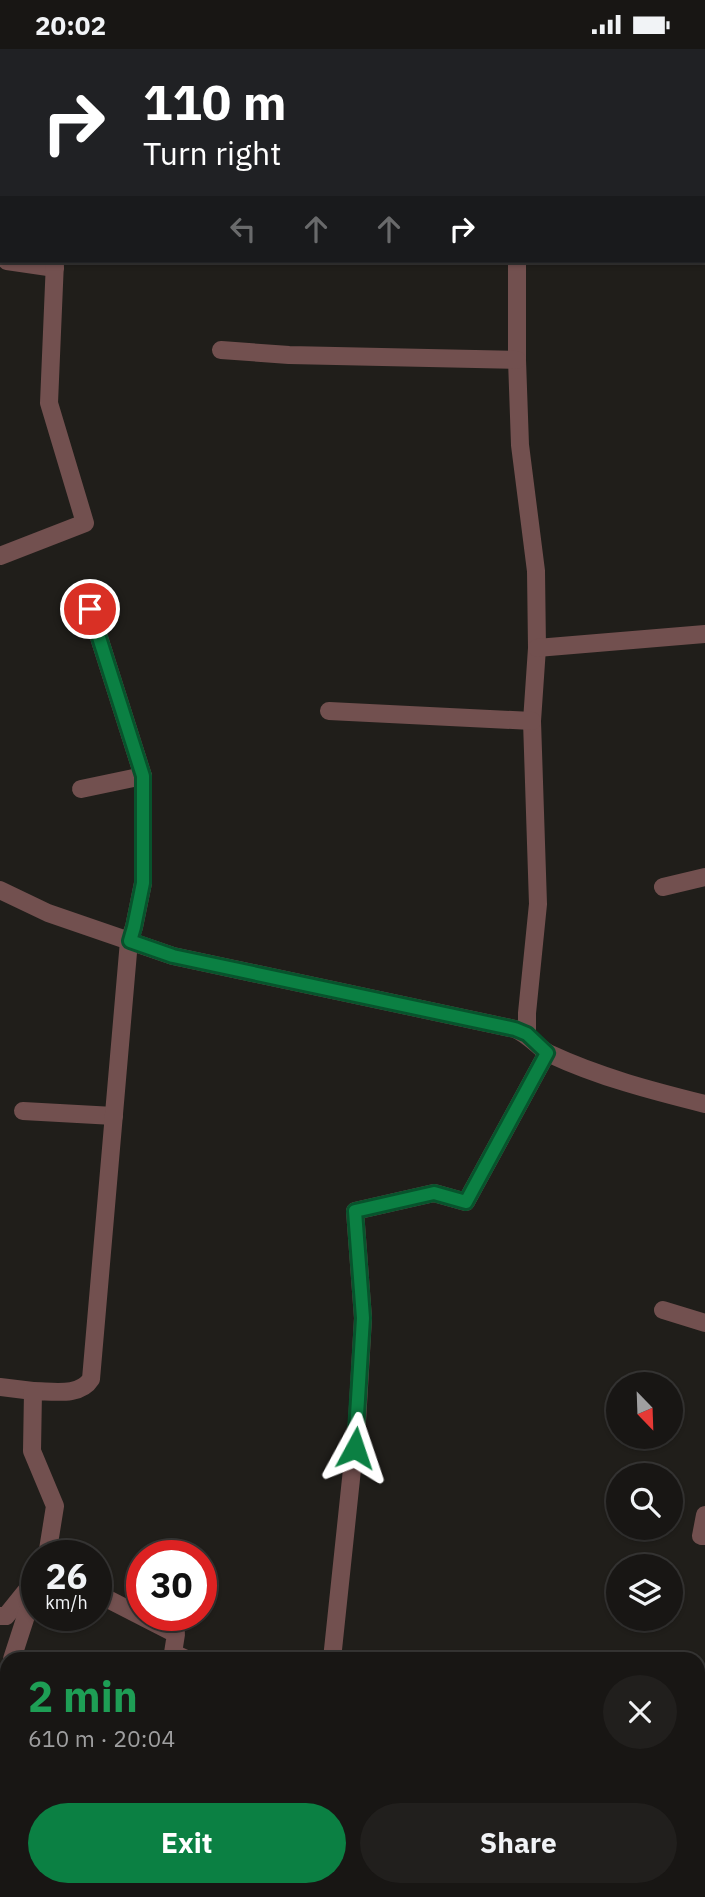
<!DOCTYPE html>
<html lang="en">
<head>
<meta charset="utf-8">
<style>
	:root { --surface:#181614; --page:#211f1d; --text:#f1f3f6; --muted:#9f9fa0; --line:#363534; --accent:#0b8043 }
	body { margin:0; font-family:"IBM Plex Sans",sans-serif; background:var(--page); color:var(--text); height:100vh; display:flex; flex-direction:column; font-size:26px; white-space:nowrap }
	* { box-sizing:border-box; margin:0 }
	p { font-size:23px; color:var(--muted) }
	.icon { flex:none; width:38px; height:38px; fill:none; stroke:currentColor; stroke-width:2; stroke-linecap:round; stroke-linejoin:round }
	.map { position:relative; flex:1; overflow:hidden }
	.side { position:absolute; left:0px; top:1603px; width:705px; height:245px; display:flex; flex-direction:column; background:var(--surface); border-radius:21px 21px 0 0; box-shadow:0 2px 5px #0004,0 0 0 2px var(--line) }
	.side>* { flex:none }
	.guide { position:absolute; left:0px; top:0px; width:705px; height:214px; box-shadow:0 2px 5px #0004,0 0 0 2px var(--line); background:#202124; color:#fff; overflow:hidden }
	.needle { width:46px; rotate:157deg }
	.controls { position:absolute; left:606px; top:1323px; display:grid; gap:14px }
	.controls a { display:grid; place-items:center; width:77px; height:77px; border-radius:50%; background:var(--surface); box-shadow:0 2px 5px #0004,0 0 0 2px var(--line); font-size:35px }
	.speed { position:absolute; left:21px; top:1491px; display:flex; gap:14px; font-size:35px; font-weight:700; text-align:center }
	.speed>* { display:grid; place-content:center; width:91px; height:91px; border-radius:50%; background:var(--surface); box-shadow:0 2px 5px #0004,0 0 0 2px var(--line); line-height:1 }
	.speed small { font-size:18px; font-weight:400 }
	.speed .limit { border:10px solid #d22; background:#fff; color:#111 }
	.pin { position:absolute; display:grid; place-items:center; width:60px; height:60px; color:#fff; margin:-30px; border:4px solid #fff; border-radius:50%; box-shadow:0 2px 7px #0007 }
	.me { position:absolute; width:77px; margin:-38px; rotate:5deg; stroke-linejoin:round; filter:drop-shadow(0 0 5px #0008) }
	.turn { display:flex; align-items:center; gap:24px; height:147px; padding:0 28px; font-size:32px }
	.turn .icon { width:91px; height:91px; stroke-width:2.5 }
	.turn b { display:block; font-size:49px; line-height:60px }
	.lanes { display:flex; align-items:center; height:66px; padding:0 28px; background:#0003; justify-content:center; gap:35px; direction:ltr }
	.lanes .off { opacity:.35 }
	.round { display:grid; place-items:center; flex:none; width:74px; height:74px; border-radius:37px; background:var(--page) }
	.headline { display:flex; align-items:center; justify-content:space-between; height:119px; padding:0 28px }
	h1 { font-size:42px; font-weight:700; line-height:52px; color:#1e9e55 }
	.cta { display:flex; gap:14px; margin-top:auto; padding:14px 28px }
	.cta a { flex:1; height:80px; border-radius:42px; background:var(--accent); color:#fff; font-size:28px; font-weight:700; line-height:80px; text-align:center }
	.cta a+a { background:var(--page); color:var(--text) }
	.status { display:flex; justify-content:space-between; align-items:center; height:49px; padding:0 35px; background:var(--surface); direction:ltr }
	.status svg { height:19px; fill:currentColor }
	.map>svg:first-child { display:block }
</style>
</head>
<body>
<div class="status"><b>20:02</b><svg viewBox="0 0 49 12"><path d="M0 12V9h3v3zM5 12V6h3v6zM10 12V3h3v9zM15 12V0h3v12zM26 1h20v11H26zM47 4h2v5h-2z"/></svg></div>
<div class="map">
<svg width="705" height="1848" viewBox="0 0 705 1848">
	<rect width="100%" height="100%" fill="#201e1a"/>
	<g fill="none" stroke-linecap="round" stroke-linejoin="round">
		<g stroke="#72504f" stroke-width="18">
			<path d="M 519,0 L 519,2"/>
			<path d="M 690,0 L 691,2"/>
			<path d="M 67,2 L 67,0"/>
			<path d="M 704,135 L 705,150"/>
			<path d="M 7,212 L 55,219"/>
			<path d="M 517,212 L 517,311 L 520,396 L 536,522 L 537,599 L 532,672 L 538,855 L 527,964 L 527,985"/>
			<path d="M 221,301 L 289,306 L 517,311"/>
			<path d="M 0,507 L 85,474 L 49,354 L 55,212"/>
			<path d="M 537,599 L 705,585"/>
			<path d="M 329,662 L 532,672"/>
			<path d="M 81,740 L 143,727"/>
			<path d="M 663,838 L 705,828"/>
			<path d="M 0,841 L 48,864 L 173,907 L 515,980 C 531,987 538,999 550,1005 C 599,1028 653,1042 705,1055"/>
			<path d="M 23,1062 L 114,1067"/>
			<path d="M 663,1261 L 705,1274"/>
			<path d="M 0,1338 L 33,1342"/>
			<path d="M 705,1466 L 701,1487 L 705,1487"/>
			<path d="M 47,1507 L 55,1457 L 32,1402 L 33,1342 C 52,1342 80,1348 91,1330 L 129,892 L 134,878 L 143,834 L 143,727 L 90,560"/>
			<path d="M 96,1544 L 176,1585 L 173,1604 L 186,1610"/>
			<path d="M 0,1567 L 6,1567 L 31,1536"/>
			<path d="M 12,1610 L 37,1533"/>
			<path d="M 332,1610 L 357,1373 L 363,1269 L 355,1162 L 434,1144 L 466,1153 L 547,1004"/>
			<path d="M 0,1648 L 7,1626"/>
			<path d="M 698,1758 L 705,1757"/>
			<path d="M 0,1815 L 7,1816"/>
			<path d="M 57,1841 L 58,1848"/>
			<path d="M 98,1841 L 128,1848"/>
			<path d="M 357,1848 L 357,1841"/>
		</g>
	</g>
	<g fill="none" stroke-linecap="round" stroke-linejoin="round">
		<g stroke="#07532c" stroke-width="18">
			<path id="route" d="M 90,560 L 143,727 L 143,834 L 134,878 L 130,892 L 173,907 L 515,980 L 527,985 L 547,1004 L 466,1153 L 434,1144 L 355,1162 L 363,1269 L 355,1399"/>
		</g>
		<use href="#route" stroke="#0b8043" stroke-width="12"/>
	</g>
</svg>
<div class="controls">
<a><svg class="needle" viewBox="-14 -14 28 28"><path d="M0-13l5 13h-10z" fill="#e53935"/><path d="M0 13l5-13h-10z" fill="#9f9fa0"/></svg></a>
<a><svg class="icon" aria-label="search" viewBox="0 0 24 24"><circle cx="10" cy="10" r="6"/><path d="M15 15l6 6"/></svg></a>
<a><svg class="icon" aria-label="layers" viewBox="0 0 24 24"><path d="M12 4l9 5-9 5-9-5zM3 14l9 5 9-5"/></svg></a>
</div>
<div class="speed"><div>26<small>km/h</small></div><div class="limit">30</div></div>
<div class="pin" style="left:90px;top:560px;background:#d93025"><svg class="icon" aria-label="arrive" viewBox="0 0 24 24"><path d="M6 21V4h12l-3 4 3 4H6"/></svg></div>
<svg class="me" style="left:355px;top:1399px" viewBox="-20 -20 40 40"><path d="M0-17L14 15 0 8-14 15z" fill="#0b8043" stroke="#fff" stroke-width="4"/></svg>
<div class="guide">
<div class="turn"><svg class="icon" aria-label="right" viewBox="0 0 24 24"><path d="M7 20v-9h11M14 6l5 5-5 5"/></svg><div><b>110 m</b>Turn right</div></div>
<div class="lanes"><svg class="icon off" aria-label="left" viewBox="0 0 24 24"><path d="M17 20v-9H6M10 6l-5 5 5 5"/></svg><svg class="icon off" aria-label="ahead" viewBox="0 0 24 24"><path d="M12 20V5M6 11l6-6 6 6"/></svg><svg class="icon off" aria-label="ahead" viewBox="0 0 24 24"><path d="M12 20V5M6 11l6-6 6 6"/></svg><svg class="icon" aria-label="right" viewBox="0 0 24 24"><path d="M7 20v-9h11M14 6l5 5-5 5"/></svg></div>
</div>
<section class="side">
<div class="headline"><div><h1>2 min</h1><p>610 m · 20:04</p></div><a class="round"><svg class="icon" aria-label="close" viewBox="0 0 24 24"><path d="M6 6l12 12M18 6L6 18"/></svg></a></div>
<div class="cta"><a>Exit</a><a>Share</a></div>
</section>
</div>
</body>
</html>
